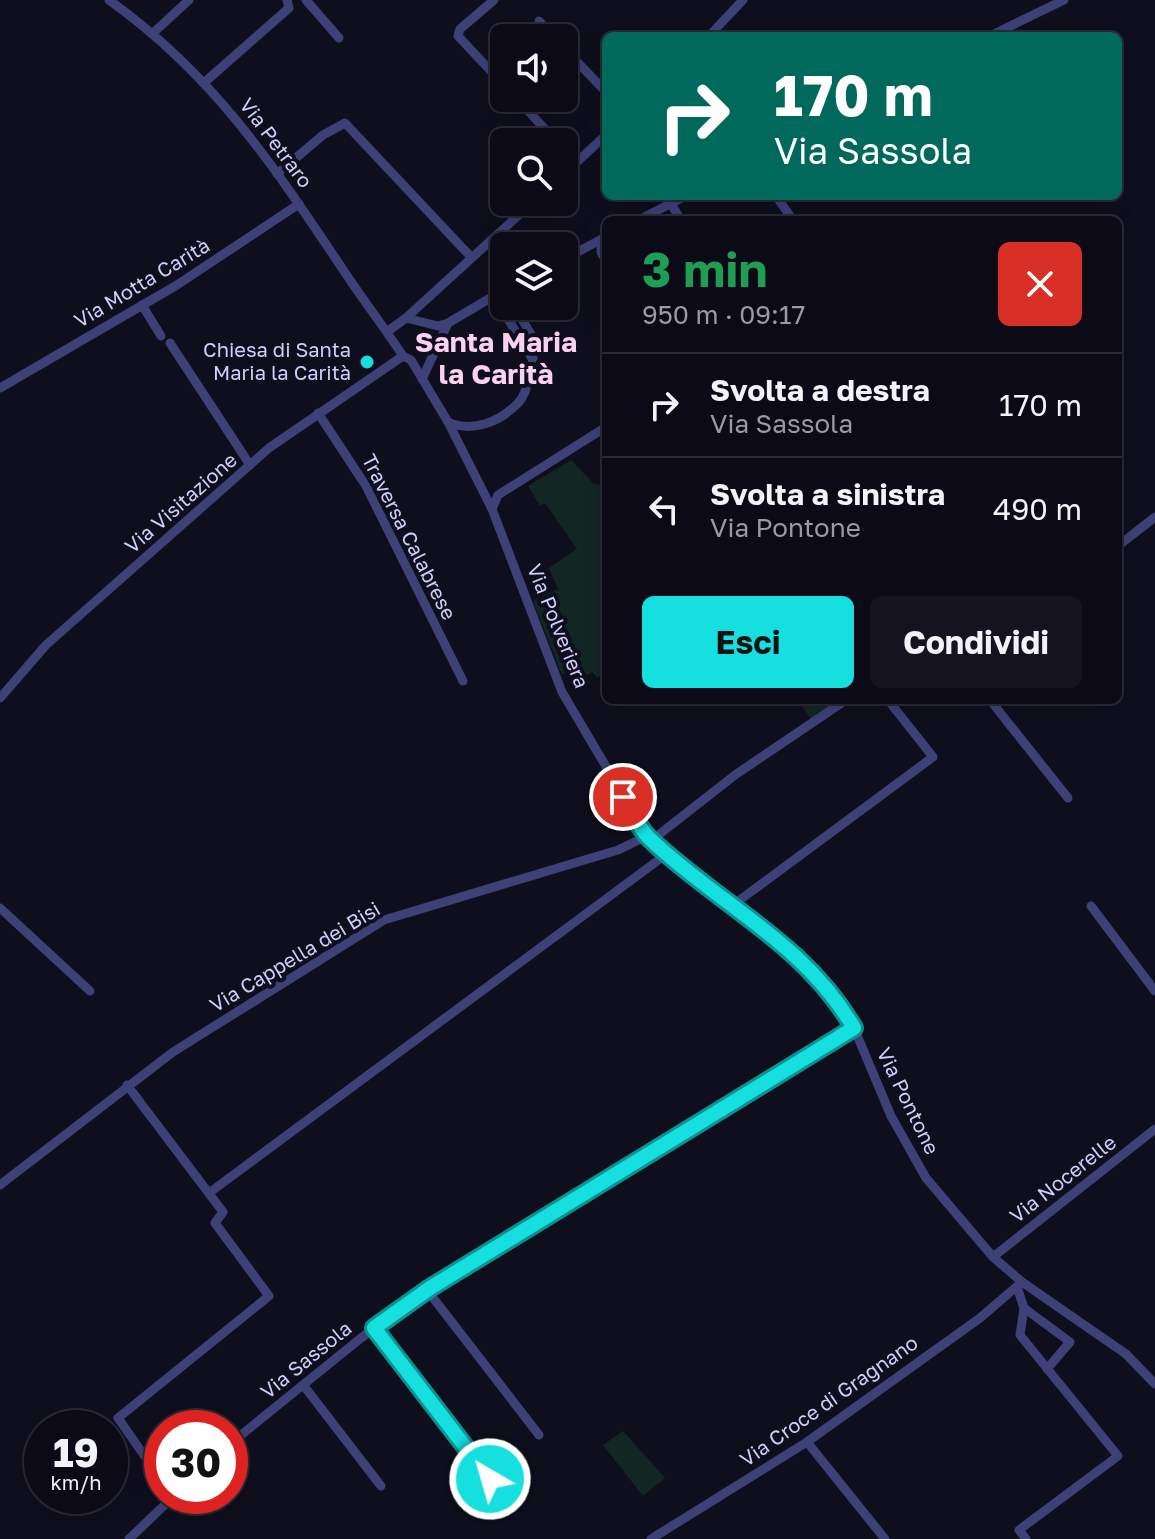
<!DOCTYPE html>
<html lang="it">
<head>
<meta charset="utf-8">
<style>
	:root { --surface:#0b0a16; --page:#14131f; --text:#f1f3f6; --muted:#9a9aa1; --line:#2b2b35; --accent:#16dfdf }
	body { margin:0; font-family:"Golos Text",sans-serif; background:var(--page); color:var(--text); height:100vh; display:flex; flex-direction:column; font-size:30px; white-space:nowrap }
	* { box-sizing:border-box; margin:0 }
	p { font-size:26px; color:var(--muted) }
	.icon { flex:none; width:44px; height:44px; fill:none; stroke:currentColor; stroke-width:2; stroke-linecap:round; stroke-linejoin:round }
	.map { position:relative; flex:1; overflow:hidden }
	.panel { position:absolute; left:602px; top:216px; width:520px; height:488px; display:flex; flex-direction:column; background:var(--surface); border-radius:12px; box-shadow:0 4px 20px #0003,0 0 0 2px var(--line) }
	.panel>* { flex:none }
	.banner { position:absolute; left:602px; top:32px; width:520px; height:168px; border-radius:12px; box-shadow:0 4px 20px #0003,0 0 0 2px var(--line); background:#00695c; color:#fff; overflow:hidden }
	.tools { position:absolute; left:490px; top:24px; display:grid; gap:16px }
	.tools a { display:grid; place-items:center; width:88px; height:88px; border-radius:12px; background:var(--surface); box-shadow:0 4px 20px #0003,0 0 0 2px var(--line); font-size:40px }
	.speed { position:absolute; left:24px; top:1410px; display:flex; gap:16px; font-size:40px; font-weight:700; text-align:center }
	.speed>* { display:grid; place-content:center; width:104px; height:104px; border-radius:50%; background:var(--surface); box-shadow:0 4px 20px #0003,0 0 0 2px var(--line); line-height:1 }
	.speed small { font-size:20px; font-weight:400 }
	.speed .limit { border:12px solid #d22; background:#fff; color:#111 }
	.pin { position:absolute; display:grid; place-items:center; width:68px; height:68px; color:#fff; margin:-34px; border:4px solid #fff; border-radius:50%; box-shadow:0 2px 8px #0007 }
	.me { position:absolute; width:88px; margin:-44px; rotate:322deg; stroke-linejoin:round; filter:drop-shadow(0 0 6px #0008) }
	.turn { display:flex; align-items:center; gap:28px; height:168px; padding:0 40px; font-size:36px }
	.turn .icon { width:104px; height:104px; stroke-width:2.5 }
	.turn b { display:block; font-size:56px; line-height:68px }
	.round { display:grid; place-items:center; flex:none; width:84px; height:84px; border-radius:12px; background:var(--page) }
	.head { display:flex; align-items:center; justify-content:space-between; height:136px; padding:0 40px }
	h1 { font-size:48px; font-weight:700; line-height:60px; color:#1e9e55 }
	.button { display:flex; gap:16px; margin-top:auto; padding:16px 40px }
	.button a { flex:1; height:92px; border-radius:12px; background:var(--accent); color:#111; font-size:32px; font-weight:700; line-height:92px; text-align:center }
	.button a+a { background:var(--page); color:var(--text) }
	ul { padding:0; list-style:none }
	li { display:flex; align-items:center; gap:24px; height:104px; padding:0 40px; border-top:2px solid var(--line) }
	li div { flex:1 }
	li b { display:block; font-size:30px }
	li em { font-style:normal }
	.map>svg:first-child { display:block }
</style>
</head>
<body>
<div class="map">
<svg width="1155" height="1539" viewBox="0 0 1155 1539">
	<rect width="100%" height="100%" fill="#0f0e1d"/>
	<g fill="#122724">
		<path d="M 571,460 L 594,484 L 606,485 L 606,672 L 597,678 L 592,672 L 584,677 L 577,665 L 562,675 L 533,601 L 558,589 L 549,568 L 577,549 L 545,503 L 540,506 L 528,486 Z"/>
		<path d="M 798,700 L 843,700 L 812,721 Z"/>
		<path d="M 623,1431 L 665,1478 L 643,1496 L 603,1445 Z"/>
	</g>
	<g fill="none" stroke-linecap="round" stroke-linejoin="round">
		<g stroke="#3d4178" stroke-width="9">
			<path d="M 109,0 C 214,75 273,165 344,271 C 363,300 384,327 403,356 L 411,360 L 448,422 L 492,509 L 562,692 L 647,836 L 797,956 L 833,993 L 854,1028 L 891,1116 L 926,1178 L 993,1257 L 1022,1282 L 1126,1354 L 1155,1384"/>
			<path d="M 306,0 L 339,38"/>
			<path d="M 494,0 L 460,29 L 458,36 L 504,85"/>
			<path d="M 539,21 L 555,38"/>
			<path d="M 153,33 L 189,0"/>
			<path d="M 709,36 L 743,0"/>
			<path d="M 990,36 L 1064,0"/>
			<path d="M 564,48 L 606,92"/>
			<path d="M 206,81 L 289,8 L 287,0"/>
			<path d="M 516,98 L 557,142"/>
			<path d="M 564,150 L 576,163"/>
			<path d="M 277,174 L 323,135 L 345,123 L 471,257"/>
			<path d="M 564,174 L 606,135"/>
			<path d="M 776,196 L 793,220"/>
			<path d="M 671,204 L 681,220"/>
			<path d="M 639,220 L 685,196"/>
			<path d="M 602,239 L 601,252 L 606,261"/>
			<path d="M 564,259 L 606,237"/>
			<path d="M 142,305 L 161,336"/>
			<path d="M 514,306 L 532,336 L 533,360"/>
			<path d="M 406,318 L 533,202"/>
			<path d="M 388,331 L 406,318 L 438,326 L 448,323 L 504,290"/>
			<path d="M 170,343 L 250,465"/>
			<path d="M 422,379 L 448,323"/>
			<path d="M 0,388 L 177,285 L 299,204"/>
			<path d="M 318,413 L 366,486 L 463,681"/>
			<path d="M 448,422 C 472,433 500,422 518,403 C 528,393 529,373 533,360 L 494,296"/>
			<path d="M 492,509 L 498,495 L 606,427"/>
			<path d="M 1118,546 L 1155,517"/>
			<path d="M 0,698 L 46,645 L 269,448 L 403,356"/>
			<path d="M 990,700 L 1068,798"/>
			<path d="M 652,840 L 735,775 L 846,700"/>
			<path d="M 733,905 L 933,757 L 888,700"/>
			<path d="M 1091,906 L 1155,991"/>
			<path d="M 0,908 L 90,991"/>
			<path d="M 127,1085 L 223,1212 L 215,1223 L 269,1296 L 118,1418 L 162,1481"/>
			<path d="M 0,1185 L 173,1052 L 384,920 L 618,850 L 647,836"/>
			<path d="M 209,1193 L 668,853"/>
			<path d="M 993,1257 L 1155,1129"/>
			<path d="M 1017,1287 L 1024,1308 L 1020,1335 L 1118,1456 L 1019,1530 L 1026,1539"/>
			<path d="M 427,1290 L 539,1435"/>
			<path d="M 1024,1308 L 1070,1342 L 1047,1369"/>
			<path d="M 374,1328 L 490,1479"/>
			<path d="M 304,1386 L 381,1486"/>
			<path d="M 807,1442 L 885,1539"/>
			<path d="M 230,1444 L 361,1338 L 430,1288 L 854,1028"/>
			<path d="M 129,1539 L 174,1496"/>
			<path d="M 651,1539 L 807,1442 L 980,1318 L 1022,1282"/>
		</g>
	</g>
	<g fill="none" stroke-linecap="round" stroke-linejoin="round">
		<g stroke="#0e9191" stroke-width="20">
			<path id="route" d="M 490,1479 L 374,1328 L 430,1288 L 854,1028 C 803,941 719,905 649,838 C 638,827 631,810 623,797"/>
		</g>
		<use href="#route" stroke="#16dfdf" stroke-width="14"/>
	</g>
	<circle fill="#16dfdf" stroke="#0f0e1d" stroke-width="3" cx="367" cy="362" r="8"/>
	<g text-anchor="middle" stroke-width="8" stroke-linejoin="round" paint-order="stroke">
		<g font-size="20" fill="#d0cffa" stroke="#0f0e1d">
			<text transform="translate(276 143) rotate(53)" y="7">Via Petraro</text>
			<text transform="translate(142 283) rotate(-31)" y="7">Via Motta Carità</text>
			<text transform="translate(181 503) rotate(-41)" y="7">Via Visitazione</text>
			<text transform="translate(409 537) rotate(63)" y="7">Traversa Calabrese</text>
			<text transform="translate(558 626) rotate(68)" y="7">Via Polveriera</text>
			<text transform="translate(295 957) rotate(-31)" y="7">Via Cappella dei Bisi</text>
			<text transform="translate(908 1101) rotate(64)" y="7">Via Pontone</text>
			<text transform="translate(1063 1179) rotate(-38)" y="7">Via Nocerelle</text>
			<text transform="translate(306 1360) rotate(-39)" y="7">Via Sassola</text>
			<text transform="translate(829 1401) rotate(-35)" y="7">Via Croce di Gragnano</text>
		</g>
		<g font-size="20" fill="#d0cffa" stroke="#0f0e1d" text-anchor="end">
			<text x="351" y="357">Chiesa di Santa<tspan x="351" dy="23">Maria la Carità</tspan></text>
		</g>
		<g font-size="28" font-weight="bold" fill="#fad1f0" stroke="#0f0e1d">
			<text x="496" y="352">Santa Maria<tspan x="496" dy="32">la Carità</tspan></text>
		</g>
	</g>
</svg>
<div class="tools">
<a><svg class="icon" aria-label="sound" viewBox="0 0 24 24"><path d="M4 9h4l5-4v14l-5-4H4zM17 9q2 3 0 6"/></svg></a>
<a><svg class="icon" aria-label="search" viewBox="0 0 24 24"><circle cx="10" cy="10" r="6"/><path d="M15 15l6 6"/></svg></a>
<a><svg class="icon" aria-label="layers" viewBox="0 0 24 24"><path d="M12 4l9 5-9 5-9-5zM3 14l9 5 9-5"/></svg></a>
</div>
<div class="speed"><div>19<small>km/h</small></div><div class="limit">30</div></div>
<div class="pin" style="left:623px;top:797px;background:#d93025"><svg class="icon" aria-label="arrive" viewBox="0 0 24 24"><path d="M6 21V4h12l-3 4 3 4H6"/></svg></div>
<svg class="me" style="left:490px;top:1479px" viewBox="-20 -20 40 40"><circle r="17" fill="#16dfdf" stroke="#fff" stroke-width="3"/><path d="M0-11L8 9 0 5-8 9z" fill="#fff"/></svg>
<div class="banner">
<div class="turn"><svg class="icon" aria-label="right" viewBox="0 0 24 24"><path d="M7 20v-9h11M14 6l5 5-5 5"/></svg><div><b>170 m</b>Via Sassola</div></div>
</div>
<section class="panel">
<div class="head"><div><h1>3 min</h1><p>950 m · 09:17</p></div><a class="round" style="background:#d93025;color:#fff"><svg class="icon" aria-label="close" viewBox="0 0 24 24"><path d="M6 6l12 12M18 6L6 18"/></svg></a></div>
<ul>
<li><svg class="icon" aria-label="right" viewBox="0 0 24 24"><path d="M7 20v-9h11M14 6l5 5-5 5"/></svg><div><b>Svolta a destra</b><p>Via Sassola</p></div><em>170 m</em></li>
<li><svg class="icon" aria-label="left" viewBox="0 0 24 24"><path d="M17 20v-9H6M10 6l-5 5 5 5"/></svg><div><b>Svolta a sinistra</b><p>Via Pontone</p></div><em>490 m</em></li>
</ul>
<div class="button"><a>Esci</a><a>Condividi</a></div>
</section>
</div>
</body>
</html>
